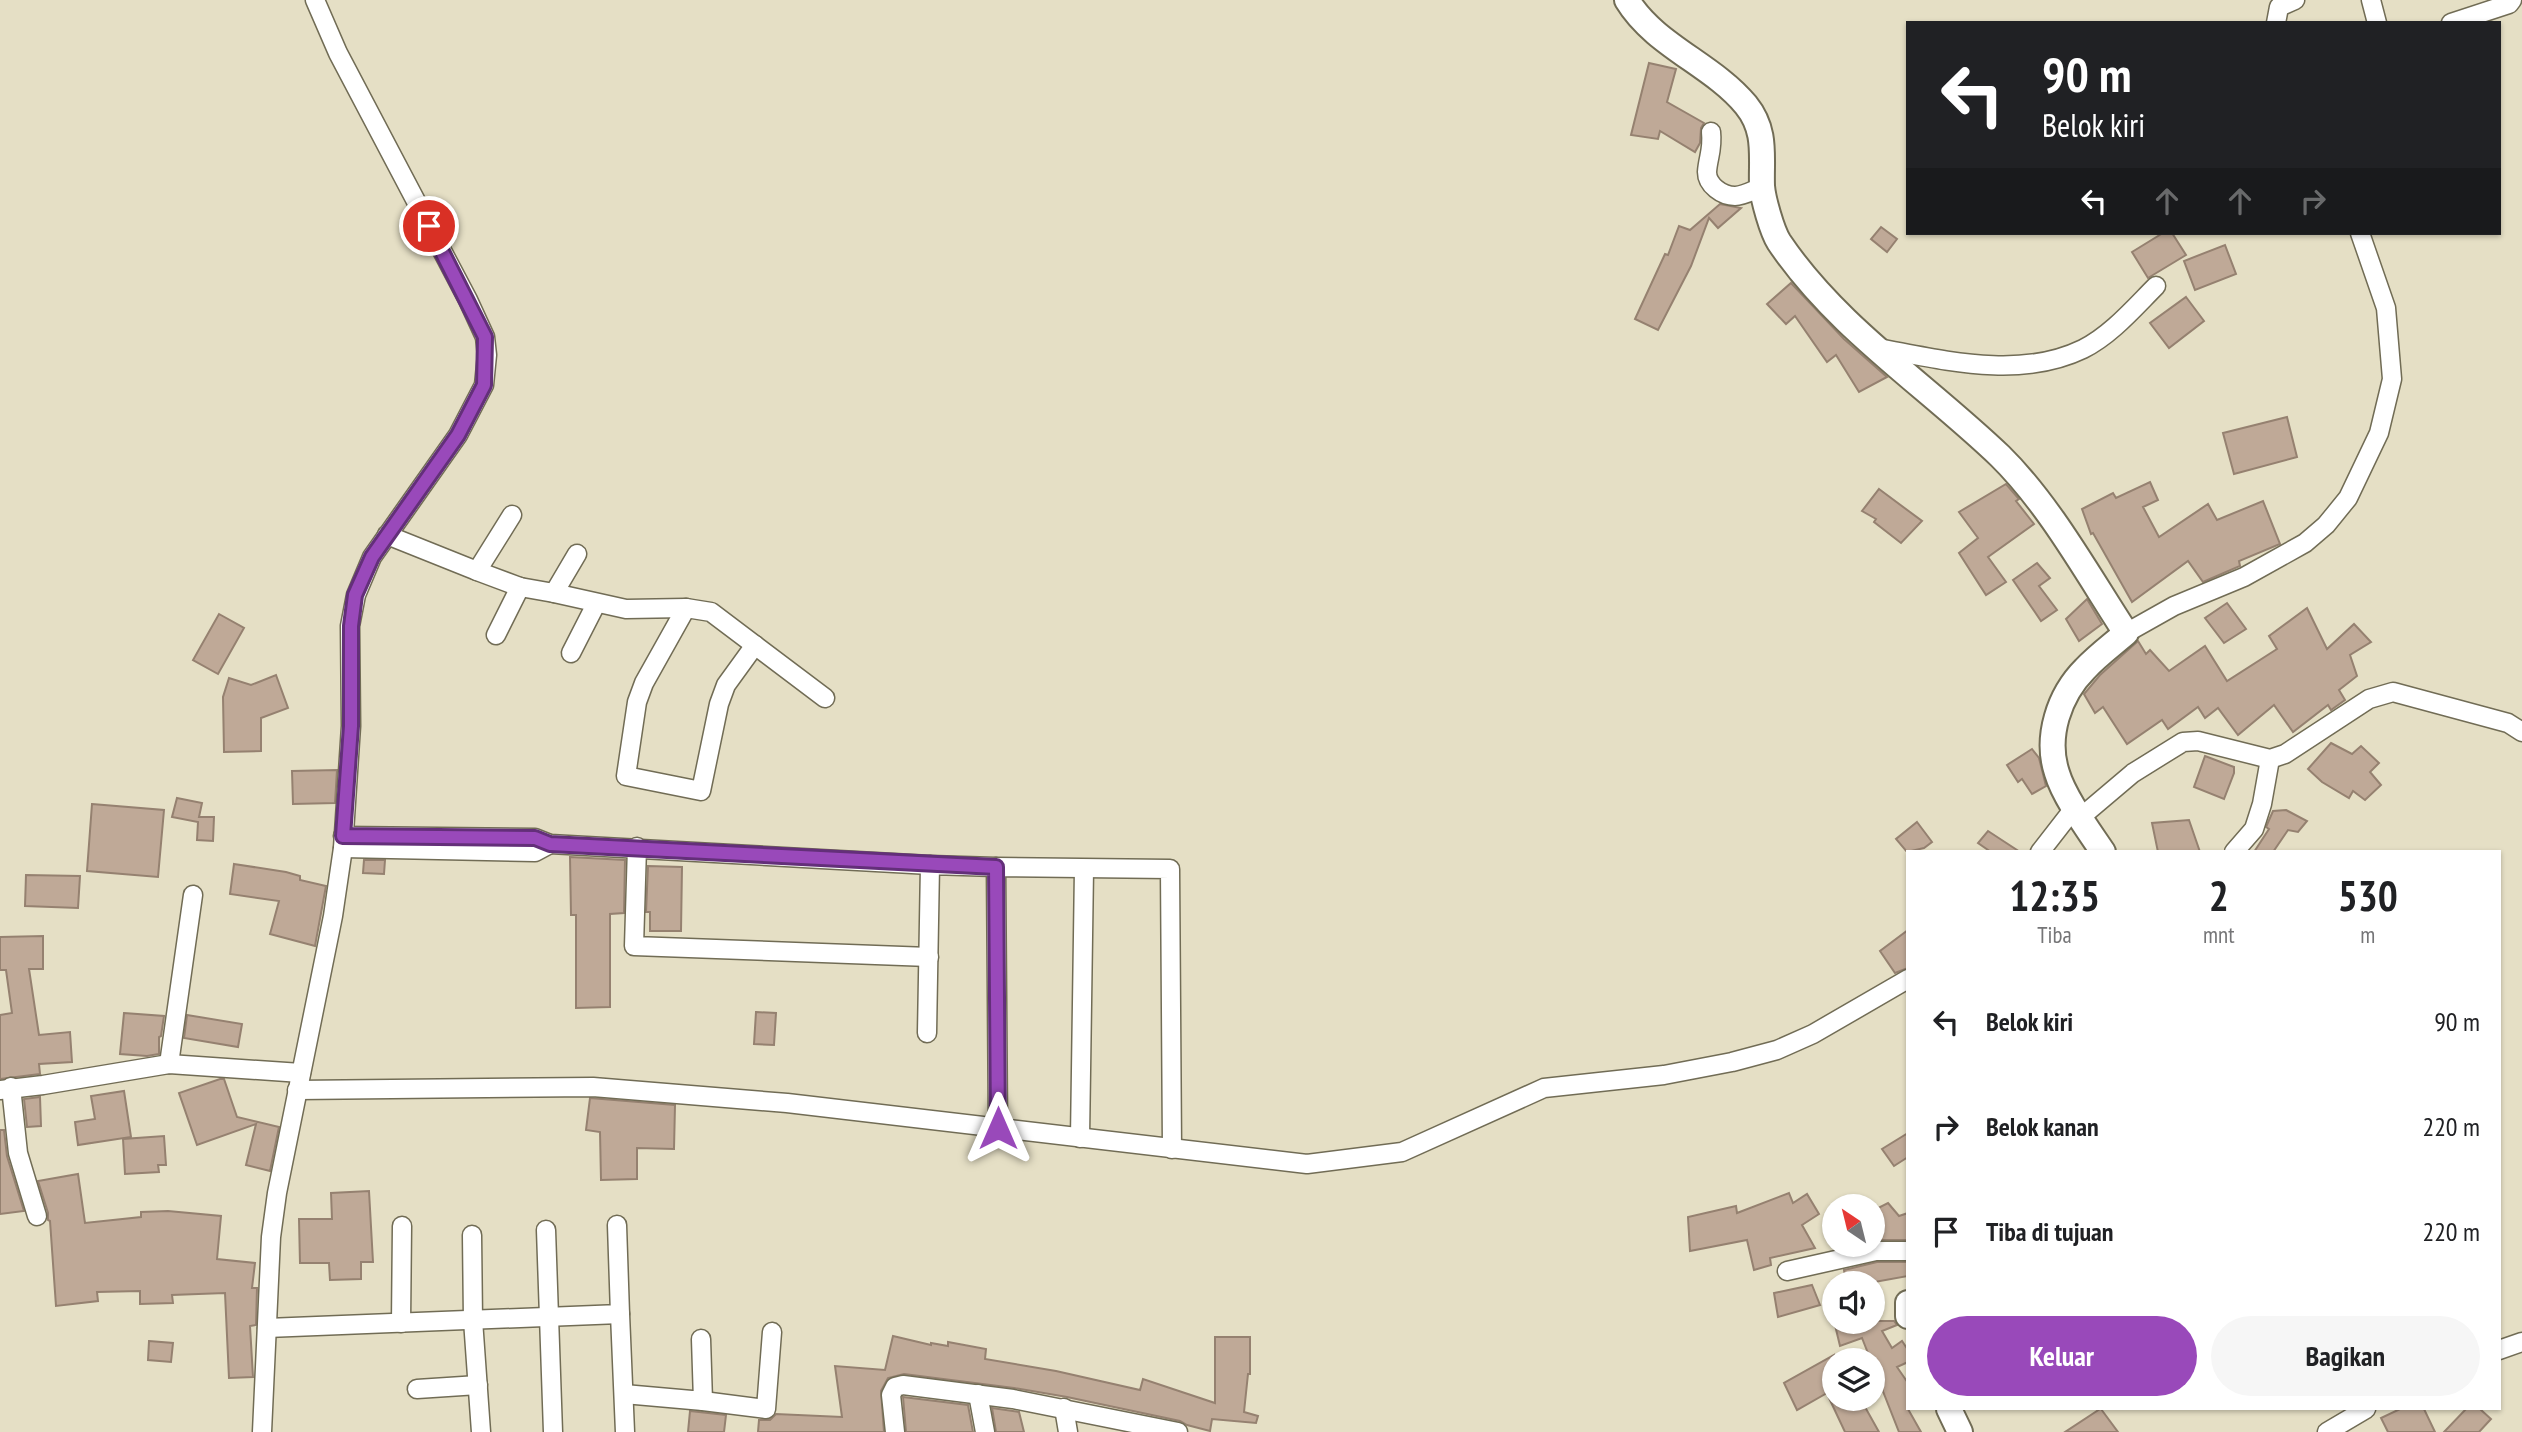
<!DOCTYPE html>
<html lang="id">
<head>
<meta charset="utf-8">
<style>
	:root { --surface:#fff; --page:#f6f6f6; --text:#202124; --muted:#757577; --accent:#9949ba }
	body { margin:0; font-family:"PT Sans Narrow",sans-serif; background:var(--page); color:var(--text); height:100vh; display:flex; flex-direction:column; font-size:26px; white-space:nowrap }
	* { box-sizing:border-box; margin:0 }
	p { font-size:23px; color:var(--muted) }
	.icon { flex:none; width:38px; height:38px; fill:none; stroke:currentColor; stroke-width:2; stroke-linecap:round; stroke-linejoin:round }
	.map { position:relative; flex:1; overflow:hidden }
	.sheet { position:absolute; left:1906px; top:850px; width:595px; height:560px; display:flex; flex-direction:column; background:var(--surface); border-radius:0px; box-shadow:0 2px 5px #0004 }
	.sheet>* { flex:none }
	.top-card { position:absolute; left:1906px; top:21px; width:595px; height:214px; border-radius:0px; box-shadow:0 2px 5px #0004; background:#202124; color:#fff; overflow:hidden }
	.needle { width:46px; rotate:325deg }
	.buttons { position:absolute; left:1822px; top:1194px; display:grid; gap:14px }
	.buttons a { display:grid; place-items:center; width:63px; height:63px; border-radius:50%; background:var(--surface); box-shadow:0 2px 5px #0004; font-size:35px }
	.pin { position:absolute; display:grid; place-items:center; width:60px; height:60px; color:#fff; margin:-30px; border:4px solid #fff; border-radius:50%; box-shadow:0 2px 7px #0007 }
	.me { position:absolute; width:77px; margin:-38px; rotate:0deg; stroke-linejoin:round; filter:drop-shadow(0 0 5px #0008) }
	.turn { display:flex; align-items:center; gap:24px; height:147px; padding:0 21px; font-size:32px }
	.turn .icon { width:91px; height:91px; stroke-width:2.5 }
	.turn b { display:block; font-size:49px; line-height:60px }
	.lanes { display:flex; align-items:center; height:66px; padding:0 21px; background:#0003; justify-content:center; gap:35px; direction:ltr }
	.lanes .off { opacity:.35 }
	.eta { display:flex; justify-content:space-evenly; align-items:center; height:119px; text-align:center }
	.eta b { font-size:42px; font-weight:600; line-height:49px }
	.primary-button { display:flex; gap:14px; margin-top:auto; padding:14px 21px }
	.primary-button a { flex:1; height:80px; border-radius:42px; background:var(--accent); color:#fff; font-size:28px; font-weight:600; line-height:80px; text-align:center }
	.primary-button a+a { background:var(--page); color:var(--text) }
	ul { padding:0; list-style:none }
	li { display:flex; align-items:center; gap:21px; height:105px; padding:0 21px }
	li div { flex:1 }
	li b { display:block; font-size:26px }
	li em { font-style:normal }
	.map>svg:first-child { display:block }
</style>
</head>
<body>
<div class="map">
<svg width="2522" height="1432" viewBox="0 0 2522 1432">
	<rect width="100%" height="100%" fill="#e5dfc5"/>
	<g fill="#bfa997" stroke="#958170" stroke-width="2">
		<path d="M 1649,63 L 1676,69 L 1667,102 L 1704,123 L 1701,128 L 1700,143 L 1695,152 L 1660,131 L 1658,139 L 1631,135 Z"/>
		<path d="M 1720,204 L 1741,208 L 1718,228 L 1709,218 L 1691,266 L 1658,330 L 1635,319 L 1665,254 L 1668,255 L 1679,226 L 1690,230 Z"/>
		<path d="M 1881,227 L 1897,239 L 1887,252 L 1871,239 Z"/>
		<path d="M 2163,233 L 2172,233 L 2186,255 L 2148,278 L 2132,252 Z"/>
		<path d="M 2225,245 L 2236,274 L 2195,290 L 2184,261 Z"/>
		<path d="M 1791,283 L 1844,339 L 1887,377 L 1859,392 L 1836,355 L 1827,362 L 1795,316 L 1786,324 L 1767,304 Z"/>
		<path d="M 2186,297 L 2204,321 L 2169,348 L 2150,323 Z"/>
		<path d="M 2287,417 L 2297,457 L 2234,474 L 2223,433 Z"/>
		<path d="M 2150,482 L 2158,500 L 2143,507 L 2159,537 L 2208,504 L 2217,520 L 2263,501 L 2280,544 L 2239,561 L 2240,566 L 2203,582 L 2188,561 L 2132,602 L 2093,533 L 2091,534 L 2082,509 L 2113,493 L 2116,498 Z"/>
		<path d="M 2006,484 L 2019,499 L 2016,501 L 2034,524 L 1988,557 L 2006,582 L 1986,595 L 1959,553 L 1978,538 L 1959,512 Z"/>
		<path d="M 1879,489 L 1922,521 L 1901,543 L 1874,522 L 1876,519 L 1862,511 Z"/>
		<path d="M 2037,563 L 2050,578 L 2039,586 L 2057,610 L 2041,621 L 2013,580 Z"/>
		<path d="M 2087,599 L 2102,624 L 2079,641 L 2066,619 Z"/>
		<path d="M 2227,603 L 2246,629 L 2224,643 L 2205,618 Z"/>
		<path d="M 2307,608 L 2327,649 L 2354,624 L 2371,642 L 2350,655 L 2357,676 L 2339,690 L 2345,700 L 2331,710 L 2328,705 L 2293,732 L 2274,705 L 2238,735 L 2218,708 L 2205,718 L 2198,707 L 2168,729 L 2162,720 L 2127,744 L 2103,707 L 2095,713 L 2084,694 L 2100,675 L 2138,641 L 2146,654 L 2150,650 L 2169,671 L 2205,646 L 2227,681 L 2277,649 L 2269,636 Z"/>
		<path d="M 219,614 L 244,628 L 218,674 L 193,660 Z"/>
		<path d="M 276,675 L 288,708 L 261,718 L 261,751 L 224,752 L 223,697 L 229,678 L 251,685 Z"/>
		<path d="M 2331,743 L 2352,754 L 2361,746 L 2379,763 L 2370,772 L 2381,785 L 2365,800 L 2353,791 L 2349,798 L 2322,782 L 2308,769 Z"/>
		<path d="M 2032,749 L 2039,758 L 2046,786 L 2032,794 L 2022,779 L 2018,782 L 2007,765 Z"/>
		<path d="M 2205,756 L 2234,767 L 2234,773 L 2224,799 L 2194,787 Z"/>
		<path d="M 337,770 L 335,803 L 293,804 L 292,771 Z"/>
		<path d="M 177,798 L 202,803 L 199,817 L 214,817 L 213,841 L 197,840 L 198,822 L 172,817 Z"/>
		<path d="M 92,804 L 164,810 L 158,877 L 87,871 Z"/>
		<path d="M 2286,810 L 2307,821 L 2298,832 L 2288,830 L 2273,852 L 2254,852 L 2269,829 L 2266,827 L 2273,811 Z"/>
		<path d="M 2189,820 L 2200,852 L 2158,852 L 2152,823 Z"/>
		<path d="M 1917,822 L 1932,842 L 1924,848 L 1907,852 L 1896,839 Z"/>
		<path d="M 1988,831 L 2020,852 L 1991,852 L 1978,843 Z"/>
		<path d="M 570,857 L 625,860 L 624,913 L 610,914 L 610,1007 L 576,1008 L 576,915 L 571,915 Z"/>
		<path d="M 364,860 L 385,860 L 384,874 L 363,873 Z"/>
		<path d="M 234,864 L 286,872 L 300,876 L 300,880 L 326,886 L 315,946 L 270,934 L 279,901 L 230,894 Z"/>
		<path d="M 648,866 L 682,867 L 681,931 L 650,931 L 650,912 L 646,912 Z"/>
		<path d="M 26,875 L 80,876 L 78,908 L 25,906 Z"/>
		<path d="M 1908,930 L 1908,968 L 1895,973 L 1880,951 Z"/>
		<path d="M 43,936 L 43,969 L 29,969 L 39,1035 L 70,1032 L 72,1062 L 39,1064 L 40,1074 L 0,1079 L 0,1015 L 12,1013 L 6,970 L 0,970 L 0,937 Z"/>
		<path d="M 756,1012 L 776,1013 L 774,1045 L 754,1044 Z"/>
		<path d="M 124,1013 L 164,1016 L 161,1036 L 159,1037 L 159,1054 L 147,1056 L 120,1054 Z"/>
		<path d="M 187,1015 L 242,1024 L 238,1047 L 184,1038 Z"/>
		<path d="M 220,1079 L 224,1079 L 237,1117 L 279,1127 L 270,1171 L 246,1165 L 256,1124 L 197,1145 L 179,1093 Z"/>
		<path d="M 124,1091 L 131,1137 L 78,1145 L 75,1122 L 95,1119 L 91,1096 Z"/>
		<path d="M 40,1097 L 41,1126 L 27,1127 L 24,1099 Z"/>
		<path d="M 590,1098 L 675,1105 L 674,1149 L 637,1148 L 637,1179 L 601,1180 L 600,1132 L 586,1130 Z"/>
		<path d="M 0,1130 L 4,1130 L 7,1156 L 24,1211 L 0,1214 Z"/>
		<path d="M 1908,1133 L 1908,1157 L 1894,1166 L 1882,1149 Z"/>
		<path d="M 164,1136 L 166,1165 L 158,1165 L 159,1172 L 125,1174 L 123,1139 Z"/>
		<path d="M 78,1174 L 85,1223 L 141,1217 L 141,1212 L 168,1211 L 221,1216 L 217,1259 L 255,1263 L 252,1288 L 257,1288 L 256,1325 L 250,1326 L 253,1377 L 229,1378 L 225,1293 L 172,1295 L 173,1303 L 140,1304 L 140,1291 L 97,1292 L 98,1301 L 56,1306 L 50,1221 L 48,1220 L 48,1213 L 38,1181 Z"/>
		<path d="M 369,1191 L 373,1262 L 361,1262 L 361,1279 L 330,1280 L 329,1263 L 300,1263 L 299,1219 L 332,1219 L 331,1193 Z"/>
		<path d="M 1789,1193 L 1793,1203 L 1807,1194 L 1819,1214 L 1802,1225 L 1815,1248 L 1770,1258 L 1771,1265 L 1754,1270 L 1747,1240 L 1690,1251 L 1688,1217 L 1736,1206 L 1737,1213 Z"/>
		<path d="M 1888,1203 L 1899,1216 L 1908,1213 L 1908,1240 L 1872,1240 L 1872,1211 Z"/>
		<path d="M 1877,1262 L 1908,1262 L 1908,1276 L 1869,1283 L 1846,1283 L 1844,1270 Z"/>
		<path d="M 1812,1285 L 1820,1305 L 1778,1317 L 1774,1293 Z"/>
		<path d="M 1834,1321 L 1894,1321 L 1897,1325 L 1882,1331 L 1892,1348 L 1902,1341 L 1908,1350 L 1908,1362 L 1897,1367 L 1908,1383 L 1908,1409 L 1921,1432 L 1899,1432 L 1862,1338 L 1840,1346 Z"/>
		<path d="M 893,1336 L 931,1345 L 931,1343 L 948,1346 L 948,1342 L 986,1349 L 985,1359 L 1056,1371 L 1140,1390 L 1143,1379 L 1215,1403 L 1215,1337 L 1250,1337 L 1250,1374 L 1248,1374 L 1244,1412 L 1258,1416 L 1256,1423 L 1212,1419 L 1210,1431 L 1187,1425 L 1180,1421 L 1067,1397 L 1014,1388 L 904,1374 L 888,1378 L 881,1391 L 884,1432 L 758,1432 L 759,1420 L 770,1420 L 776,1414 L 842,1417 L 835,1366 L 885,1370 Z"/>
		<path d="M 149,1341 L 173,1343 L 171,1362 L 148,1360 Z"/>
		<path d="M 1834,1355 L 1834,1389 L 1797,1410 L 1784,1383 Z"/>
		<path d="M 903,1397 L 968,1405 L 973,1432 L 906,1432 Z"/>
		<path d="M 1829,1398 L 1860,1398 L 1879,1432 L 1845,1432 Z"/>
		<path d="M 992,1408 L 1019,1412 L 1024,1432 L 996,1432 Z"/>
		<path d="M 2101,1409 L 2118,1432 L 2065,1432 L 2100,1409 Z"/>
		<path d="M 2400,1409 L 2424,1409 L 2435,1432 L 2388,1432 L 2381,1418 Z"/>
		<path d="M 2466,1409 L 2480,1409 L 2491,1419 L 2479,1432 L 2444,1432 Z"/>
		<path d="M 690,1411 L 726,1415 L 724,1432 L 688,1432 Z"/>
	</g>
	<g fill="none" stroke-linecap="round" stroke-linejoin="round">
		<g stroke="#716c55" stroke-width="21">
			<g id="street">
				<path d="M 2371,0 L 2377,23"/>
				<path d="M 2276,23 L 2279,7 L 2295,0"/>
				<path d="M 2451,23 L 2509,4 L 2512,0"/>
				<path d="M 1711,132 C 1713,150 1708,157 1707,172 C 1707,185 1722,196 1735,196 C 1743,196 1754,190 1762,187"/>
				<path d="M 1878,348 C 1944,360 2019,380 2083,349 C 2111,335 2134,308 2156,286"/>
				<path d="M 387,535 L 477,571 L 512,515"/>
				<path d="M 477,571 L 520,587 L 554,593 L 577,554"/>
				<path d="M 554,593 L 626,609 L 686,608 L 711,612 L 825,698"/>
				<path d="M 686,608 L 644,683 L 637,702 L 626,776 L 701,791 L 719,704 L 726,685 L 755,645"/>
				<path d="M 2126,633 L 2174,606 L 2244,577 L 2305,543 L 2326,525 L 2348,498 L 2379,433 L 2392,379 L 2386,308 L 2360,233"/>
				<path d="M 496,635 L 520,587"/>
				<path d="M 571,653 L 596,604"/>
				<path d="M 2081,817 L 2133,773 L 2183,742 L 2198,741 L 2270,759 L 2285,754 L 2369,699 L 2393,692 L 2508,723 L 2522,732"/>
				<path d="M 343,836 L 535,838 L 550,844 L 930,865"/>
				<path d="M 637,847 L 634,946 L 929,957"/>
				<path d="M 343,848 L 535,852 L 550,844"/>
				<path d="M 2040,852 L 2075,807"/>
				<path d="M 2234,852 L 2254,829 L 2262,804 L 2270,759"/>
				<path d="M 927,1033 L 930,865 L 996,867"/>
				<path d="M 169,1064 L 193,895"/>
				<path d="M 11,1087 L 18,1153 L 37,1216"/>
				<path d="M 0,1090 L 43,1085 L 169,1064 L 301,1073"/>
				<path d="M 297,1090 L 593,1087 L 787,1103 L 1307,1164 L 1402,1152 L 1544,1088 L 1664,1075 L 1732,1062 L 1777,1050 L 1813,1034 L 1908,979"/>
				<path d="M 998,1128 L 996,867 L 1170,869 L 1172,1149"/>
				<path d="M 1080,1138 L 1084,869"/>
				<path d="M 546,1230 L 553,1432"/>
				<path d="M 472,1235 L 473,1320 L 481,1432"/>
				<path d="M 1787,1271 L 1876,1251 L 1908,1251"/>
				<path d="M 620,1314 L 625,1432"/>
				<path d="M 401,1323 L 402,1226"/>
				<path d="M 267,1328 L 620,1314 L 617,1225"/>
				<path d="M 2499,1350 L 2522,1342"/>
				<path d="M 417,1389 L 478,1385"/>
				<path d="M 624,1394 L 703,1401 L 701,1339"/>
				<path d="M 978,1394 L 985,1432"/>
				<path d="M 703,1401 L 766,1409 L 772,1332"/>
				<path d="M 1064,1408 L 1068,1432"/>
				<path d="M 262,1432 L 271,1237 L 277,1193 L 333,916 L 343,848 L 351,726 L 350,626 L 356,595 L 372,557 L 458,435 L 484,385 L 487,355 L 485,337 L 468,300 L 338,53 L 315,0"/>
				<path d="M 895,1432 L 891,1395 L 895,1387 L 903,1385 L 1013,1399 L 1178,1432"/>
				<path d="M 2327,1432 L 2366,1409"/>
			</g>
		</g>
		<g stroke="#716c55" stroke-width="28">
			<g id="secondary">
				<path d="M 1627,0 C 1655,46 1712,64 1746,105 C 1767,131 1761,156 1762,186 C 1763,199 1772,231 1779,242 C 1836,327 1926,385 2000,456 C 2049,504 2088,575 2126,633 C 2112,645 2097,656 2085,669 C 2059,695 2045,737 2057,773 C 2064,797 2089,831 2103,852"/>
				<path d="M 1908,1303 L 1908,1316"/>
				<path d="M 1949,1409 L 1960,1432"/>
			</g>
		</g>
		<use href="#street" stroke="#fff" stroke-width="18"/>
		<use href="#secondary" stroke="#fff" stroke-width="24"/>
	</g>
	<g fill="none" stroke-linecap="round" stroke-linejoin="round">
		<g stroke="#632f79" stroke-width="18">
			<path id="route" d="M 429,226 L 485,337 L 484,385 L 458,435 L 372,557 L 355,595 L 351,626 L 351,726 L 343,836 L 535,838 L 550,844 L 996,867 L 998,1128"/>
		</g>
		<use href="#route" stroke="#9949ba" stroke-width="12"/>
	</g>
</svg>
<div class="buttons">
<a><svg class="needle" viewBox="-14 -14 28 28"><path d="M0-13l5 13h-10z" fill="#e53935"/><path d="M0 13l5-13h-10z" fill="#757577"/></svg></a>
<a><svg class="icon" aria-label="sound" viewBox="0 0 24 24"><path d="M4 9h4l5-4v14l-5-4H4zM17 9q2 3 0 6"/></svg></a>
<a><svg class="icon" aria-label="layers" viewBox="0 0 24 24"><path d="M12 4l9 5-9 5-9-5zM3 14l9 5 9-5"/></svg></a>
</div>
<div class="pin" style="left:429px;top:226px;background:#d93025"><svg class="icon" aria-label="arrive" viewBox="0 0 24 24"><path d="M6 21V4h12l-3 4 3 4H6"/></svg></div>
<svg class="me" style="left:998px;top:1128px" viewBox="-20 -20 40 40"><path d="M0-17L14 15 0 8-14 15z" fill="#9949ba" stroke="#fff" stroke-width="4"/></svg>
<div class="top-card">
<div class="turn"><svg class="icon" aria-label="left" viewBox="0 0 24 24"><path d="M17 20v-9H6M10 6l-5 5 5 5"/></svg><div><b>90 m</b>Belok kiri</div></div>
<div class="lanes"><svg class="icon" aria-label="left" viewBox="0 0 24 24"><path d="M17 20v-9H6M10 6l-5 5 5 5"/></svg><svg class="icon off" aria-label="ahead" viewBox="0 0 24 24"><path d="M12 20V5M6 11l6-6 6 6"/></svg><svg class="icon off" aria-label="ahead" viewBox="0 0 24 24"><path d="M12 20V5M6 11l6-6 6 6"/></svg><svg class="icon off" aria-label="right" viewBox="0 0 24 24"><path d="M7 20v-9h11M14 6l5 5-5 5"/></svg></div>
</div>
<section class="sheet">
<div class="eta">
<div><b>12:35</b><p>Tiba</p></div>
<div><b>2</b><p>mnt</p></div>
<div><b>530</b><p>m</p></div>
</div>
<ul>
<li><svg class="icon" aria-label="left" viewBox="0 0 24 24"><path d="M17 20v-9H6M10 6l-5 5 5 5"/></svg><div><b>Belok kiri</b></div><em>90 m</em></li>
<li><svg class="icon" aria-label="right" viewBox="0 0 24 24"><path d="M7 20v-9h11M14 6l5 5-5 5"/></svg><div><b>Belok kanan</b></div><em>220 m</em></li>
<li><svg class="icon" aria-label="arrive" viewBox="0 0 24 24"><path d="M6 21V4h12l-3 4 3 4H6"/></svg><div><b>Tiba di tujuan</b></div><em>220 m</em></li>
</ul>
<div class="primary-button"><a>Keluar</a><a>Bagikan</a></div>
</section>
</div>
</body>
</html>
